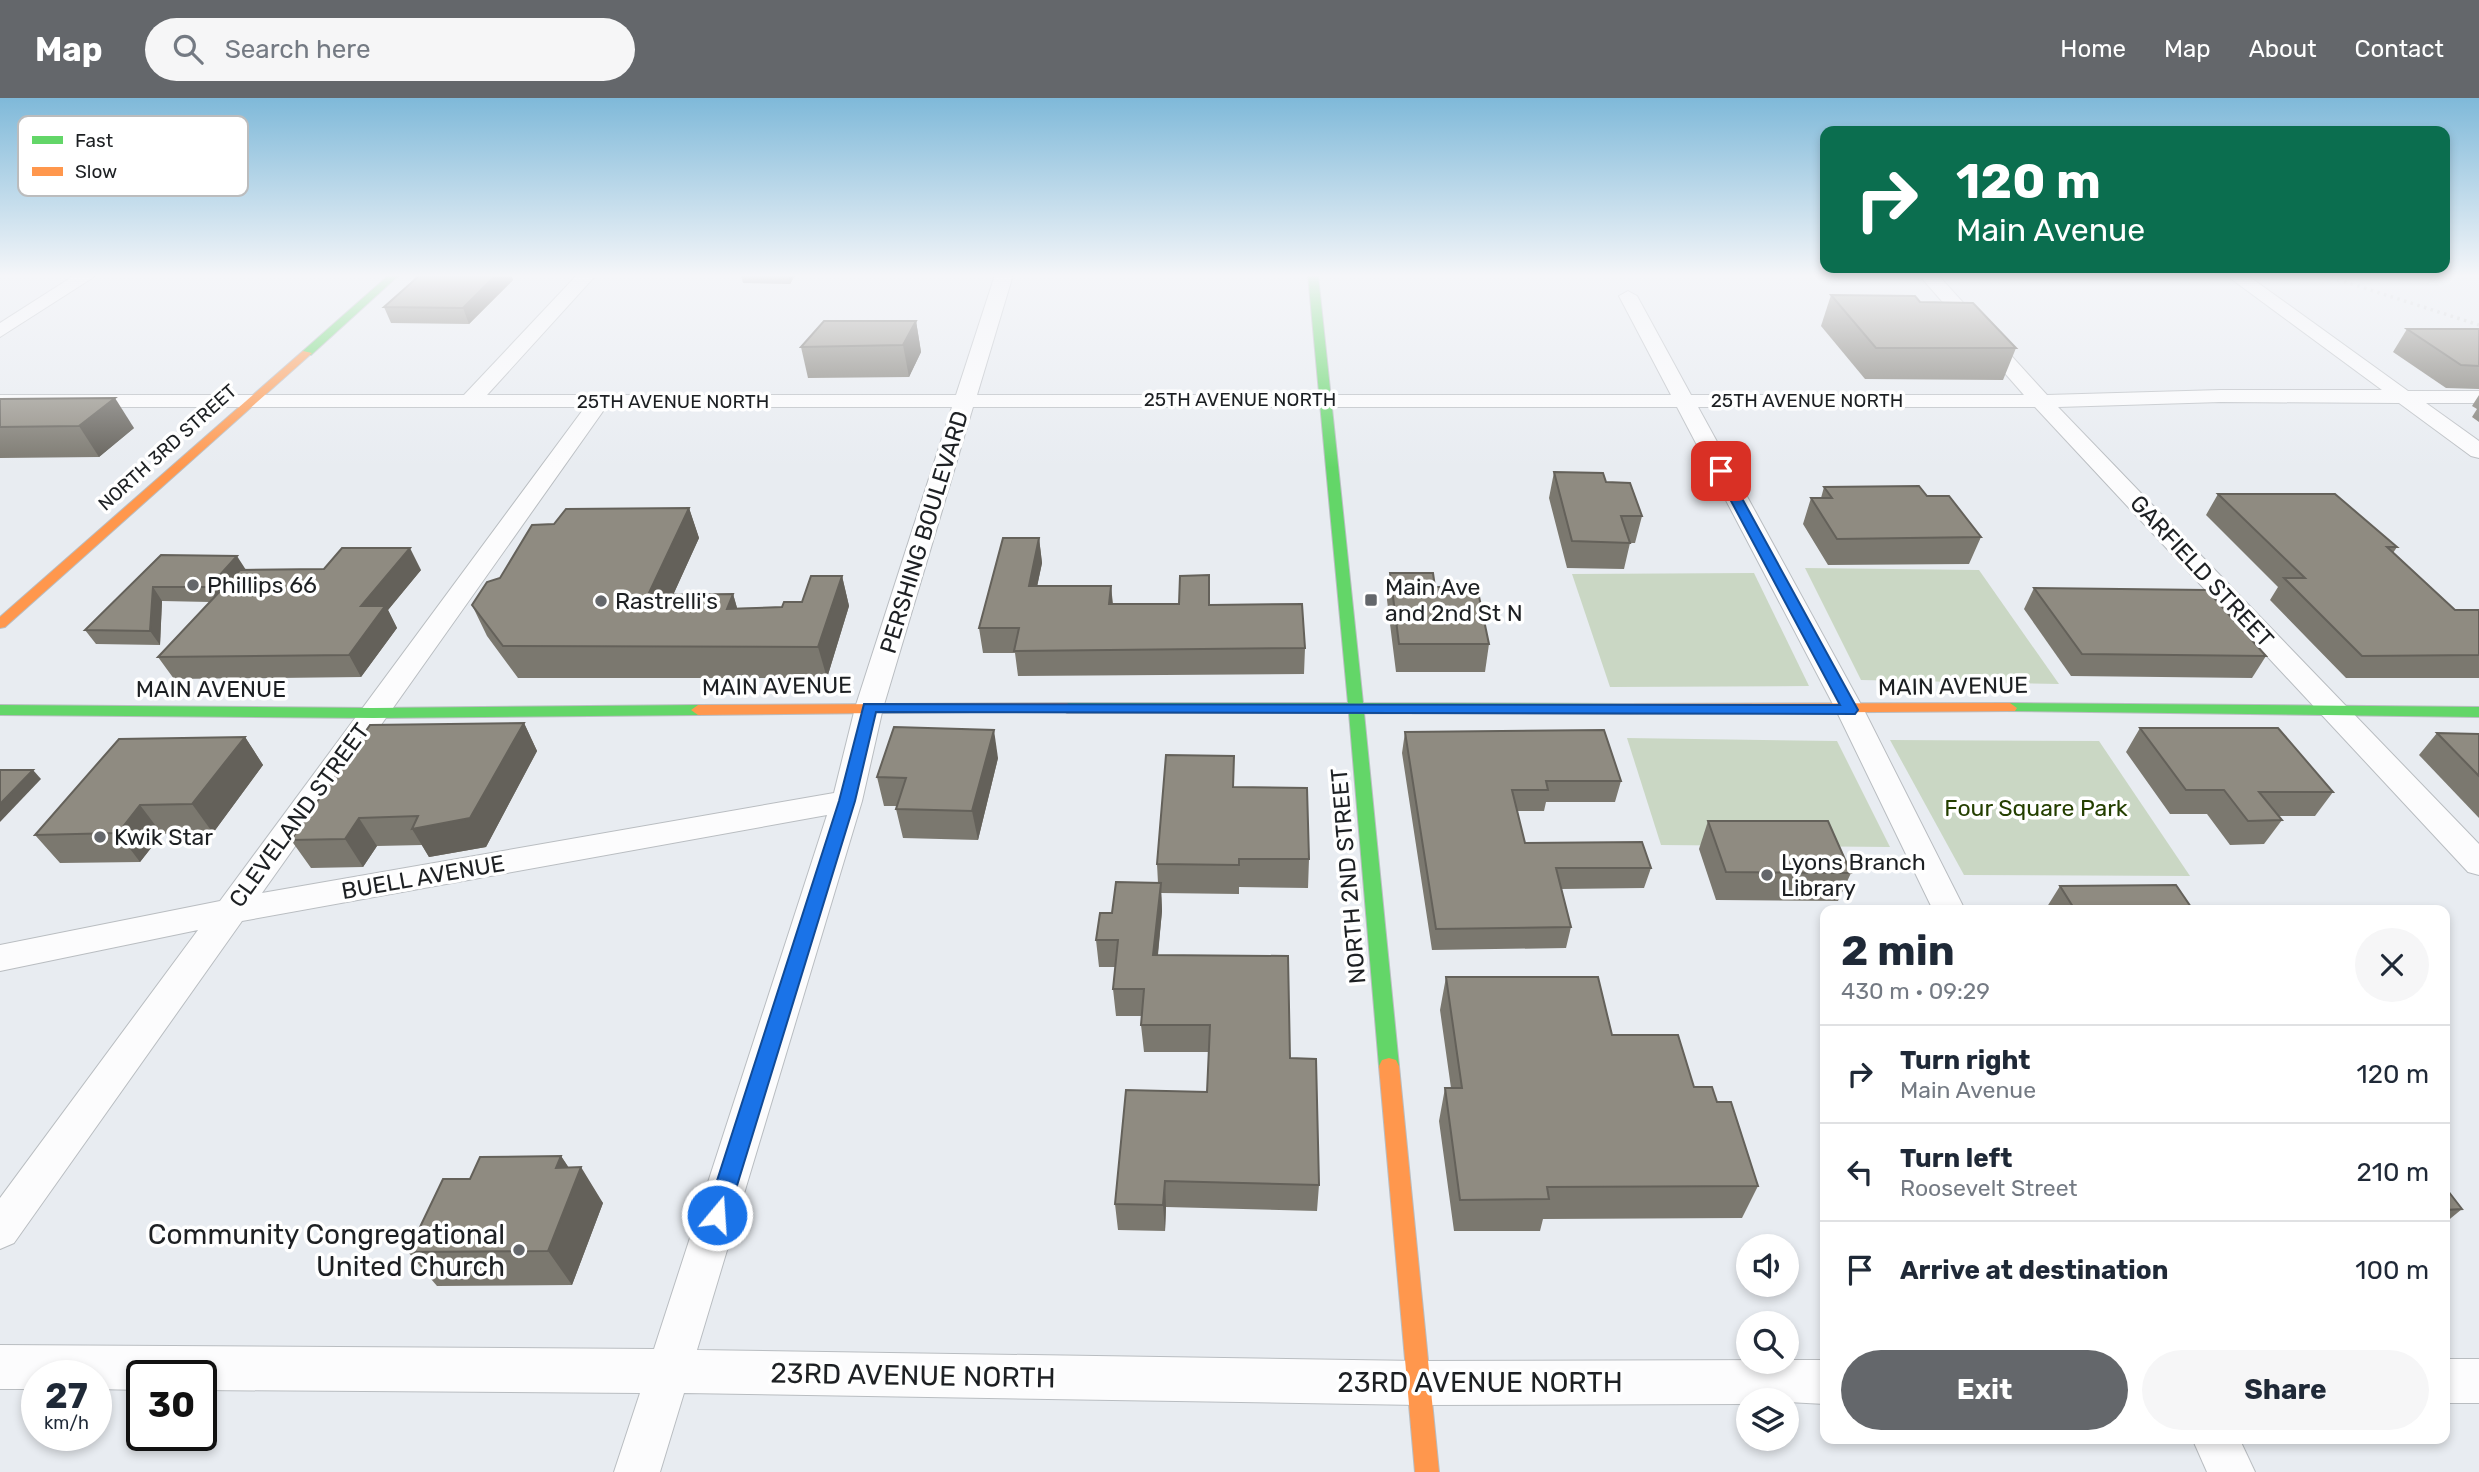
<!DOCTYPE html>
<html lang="en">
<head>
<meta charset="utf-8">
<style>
	:root { --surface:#fff; --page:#f6f6f7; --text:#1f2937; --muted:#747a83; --line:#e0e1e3; --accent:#64676b }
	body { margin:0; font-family:Rubik,sans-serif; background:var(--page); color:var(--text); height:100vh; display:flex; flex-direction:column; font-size:26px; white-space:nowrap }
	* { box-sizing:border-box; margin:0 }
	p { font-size:23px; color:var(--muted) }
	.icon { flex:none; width:38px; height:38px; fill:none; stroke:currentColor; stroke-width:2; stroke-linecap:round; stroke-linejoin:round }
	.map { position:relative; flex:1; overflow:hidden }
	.drawer { position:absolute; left:1820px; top:807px; width:630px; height:539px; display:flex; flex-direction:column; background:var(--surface); border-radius:14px; box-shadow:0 4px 10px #0003 }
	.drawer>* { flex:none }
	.guide { position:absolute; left:1820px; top:28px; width:630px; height:147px; border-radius:14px; box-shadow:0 4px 10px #0003; background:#0b6e4f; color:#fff; overflow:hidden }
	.fabs { position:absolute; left:1736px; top:1136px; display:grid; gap:14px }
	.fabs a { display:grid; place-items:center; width:63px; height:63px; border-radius:50%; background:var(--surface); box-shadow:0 4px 10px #0003; font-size:35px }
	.speed { position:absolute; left:21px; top:1262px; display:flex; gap:14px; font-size:35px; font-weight:700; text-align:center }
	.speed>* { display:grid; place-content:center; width:91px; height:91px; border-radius:50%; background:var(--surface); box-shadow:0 4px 10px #0003; line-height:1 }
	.speed small { font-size:18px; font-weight:400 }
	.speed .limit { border:4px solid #111; border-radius:10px; background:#fff; color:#111 }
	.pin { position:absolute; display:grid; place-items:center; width:60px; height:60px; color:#fff; margin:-30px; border-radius:14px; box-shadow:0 4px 10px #0006 }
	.me { position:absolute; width:77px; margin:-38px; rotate:18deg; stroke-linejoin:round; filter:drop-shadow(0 0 5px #0008) }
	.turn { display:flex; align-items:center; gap:24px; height:147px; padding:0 21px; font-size:32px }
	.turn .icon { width:91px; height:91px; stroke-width:2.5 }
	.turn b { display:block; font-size:49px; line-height:60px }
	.round { display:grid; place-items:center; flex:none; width:74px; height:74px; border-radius:37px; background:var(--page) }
	.summary { display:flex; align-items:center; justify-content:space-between; height:119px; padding:0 21px }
	h1 { font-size:42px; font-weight:700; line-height:52px }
	.button { display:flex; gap:14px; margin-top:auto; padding:14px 21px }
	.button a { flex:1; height:80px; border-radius:42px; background:var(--accent); color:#fff; font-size:28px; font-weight:700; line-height:80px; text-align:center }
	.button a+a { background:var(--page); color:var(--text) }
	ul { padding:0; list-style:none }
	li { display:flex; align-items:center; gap:21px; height:98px; padding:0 21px; border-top:2px solid var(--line) }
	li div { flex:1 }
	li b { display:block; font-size:26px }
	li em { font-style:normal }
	header { display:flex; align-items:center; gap:42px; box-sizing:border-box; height:98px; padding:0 35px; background:var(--accent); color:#fff }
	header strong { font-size:33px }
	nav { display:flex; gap:38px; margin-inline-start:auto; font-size:24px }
	.search { width:490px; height:63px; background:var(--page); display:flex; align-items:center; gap:18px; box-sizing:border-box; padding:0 24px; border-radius:38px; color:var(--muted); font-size:26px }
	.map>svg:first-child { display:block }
</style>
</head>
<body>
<header>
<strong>Map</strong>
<div class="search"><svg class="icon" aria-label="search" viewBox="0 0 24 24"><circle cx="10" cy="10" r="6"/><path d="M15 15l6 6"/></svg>Search here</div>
<nav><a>Home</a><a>Map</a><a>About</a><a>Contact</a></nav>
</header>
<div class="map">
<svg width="2479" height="1374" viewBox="0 0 2479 1374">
	<rect width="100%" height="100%" fill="#e8ecf1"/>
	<g fill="#cad7c4">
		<path d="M 1805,470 L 1979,472 L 2059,586 L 1861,582 Z"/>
		<path d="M 1754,475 L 1809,588 L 1610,589 L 1572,476 Z"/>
		<path d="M 1627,640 L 1837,643 L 1890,749 L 1661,747 Z"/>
		<path d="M 1890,642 L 2099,643 L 2190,778 L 1964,777 Z"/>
	</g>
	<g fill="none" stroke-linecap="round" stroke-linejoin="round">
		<g stroke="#b9bdc1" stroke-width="2">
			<g id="street">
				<path d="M 75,177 L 97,177 L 0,239 L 0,225 Z"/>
				<path d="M 577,177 L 596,177 L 487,297 L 956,297 L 995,177 L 1013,177 L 977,297 L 1671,297 L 1619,198 L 1628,193 L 1637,198 L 1691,297 L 2024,297 L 1919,177 L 1938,177 L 2047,297 L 2221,292 L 2382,292 L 2226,177 L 2247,177 L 2408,293 L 2479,293 L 2479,305 L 2426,305 L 2479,343 L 2479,360 L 2471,358 L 2399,305 L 2221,304 L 2058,309 L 2479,746 L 2479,777 L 2468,774 L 2035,309 L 1698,309 L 1864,612 L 1965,812 L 1933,812 L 1836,612 L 1677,309 L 973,309 L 883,610 L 862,703 L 697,1252 L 1418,1263 L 1825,1262 L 1825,1306 L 1748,1302 L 1748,1306 L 1418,1307 L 684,1295 L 660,1374 L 614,1374 L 640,1295 L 201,1292 L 201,1278 L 142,1278 L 142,1292 L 96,1291 L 96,1278 L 37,1278 L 37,1291 L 0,1291 L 0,1247 L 654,1251 L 827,717 L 242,823 L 14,1145 L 0,1151 L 0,1100 L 198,832 L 0,873 L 0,847 L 220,803 L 585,309 L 0,309 L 0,297 L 464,297 ZM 606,309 L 952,309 L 855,610 L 834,695 L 262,795 Z"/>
				<rect x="2445" y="1261" width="34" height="44"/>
				<path d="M 2192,1340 L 2239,1340 L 2255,1374 L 2207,1374 Z"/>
			</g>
		</g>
		<g stroke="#b9bdc1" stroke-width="2">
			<g id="fast">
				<path d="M 389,177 L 399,177 L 311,257 L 303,257 L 303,253 Z"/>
				<path d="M 1308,177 L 1318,177 L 1363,605 L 1626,606 L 1633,611 L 1626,616 L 1364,615 L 1399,968 L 1396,974 L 1389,976 L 1382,974 L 1379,968 L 1349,615 L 1067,615 L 1060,610 L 1067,605 L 1348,605 Z"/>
				<path d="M 2010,605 L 2479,609 L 2479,619 L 2005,613 L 2003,610 Z"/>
				<path d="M 0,607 L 373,610 L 698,607 L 705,612 L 698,617 L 373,620 L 0,617 Z"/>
			</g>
		</g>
		<g stroke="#b9bdc1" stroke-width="2">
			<g id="slow">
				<path d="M 303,253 L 312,255 L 5,529 L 0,530 L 0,519 Z"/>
				<path d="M 1067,605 L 1074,610 L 1072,613 L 698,617 L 691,612 L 698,607 Z"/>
				<path d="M 2010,605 L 2017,610 L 2015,613 L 1626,616 L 1619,611 L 1626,606 Z"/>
				<path d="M 1389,960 L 1396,962 L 1399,968 L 1439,1374 L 1415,1374 L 1379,968 L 1382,962 Z"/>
			</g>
		</g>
		<use href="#street" fill="#fcfcfd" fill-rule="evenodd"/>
		<use href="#fast" fill="#63d668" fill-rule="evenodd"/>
		<use href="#slow" fill="#ff974d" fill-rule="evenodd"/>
		<path stroke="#d0d2d3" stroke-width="3.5" stroke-dasharray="2.5 4.5" stroke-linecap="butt" d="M 2324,177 L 2479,227"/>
	</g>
	<g fill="#7b786f">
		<path d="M 420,177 L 511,177 L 513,182 L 469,226 L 391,225 L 384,209 Z"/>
		<path d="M 741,177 L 795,177 L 790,186 L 743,185 Z"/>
		<path d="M 1831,197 L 1920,204 L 2016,250 L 2003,282 L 1865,281 L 1821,228 Z"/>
		<path d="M 916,223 L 921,254 L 909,279 L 808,280 L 801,249 Z"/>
		<path d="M 2407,231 L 2479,231 L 2479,291 L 2446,290 L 2393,254 Z"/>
		<path d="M 2479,297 L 2479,324 L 2472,319 L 2477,311 L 2472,308 Z"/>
		<path d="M 0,301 L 134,330 L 99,359 L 0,360 Z"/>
		<path d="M 1554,374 L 1606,384 L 1642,418 L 1635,445 L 1630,445 L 1624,471 L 1567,470 L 1549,400 Z"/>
		<path d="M 1824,389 L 1927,398 L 1981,439 L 1969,466 L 1828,467 L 1803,426 L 1811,400 L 1821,400 Z"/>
		<path d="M 2218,396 L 2397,449 L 2393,455 L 2455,512 L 2479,512 L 2479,580 L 2346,580 L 2270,502 L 2278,489 L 2206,417 Z"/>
		<path d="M 689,410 L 699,440 L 673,497 L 733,496 L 737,510 L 782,509 L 802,504 L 842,478 L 849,508 L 827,580 L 518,580 L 487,538 L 472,507 L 554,426 Z"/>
		<path d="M 1039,440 L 1042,465 L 1037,488 L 1111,488 L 1113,506 L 1210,507 L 1305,550 L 1304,576 L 1018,578 L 1015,555 L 983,555 L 979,530 Z"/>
		<path d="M 161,457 L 246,471 L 421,472 L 388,512 L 397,530 L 361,579 L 174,581 L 158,559 L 210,504 L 162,503 L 160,547 L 96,546 L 85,532 Z"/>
		<path d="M 1390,475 L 1435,489 L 1489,546 L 1485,574 L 1396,574 L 1387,502 Z"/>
		<path d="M 2034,490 L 2266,558 L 2252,580 L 2071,578 L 2024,511 Z"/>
		<path d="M 524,625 L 537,653 L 486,749 L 429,759 L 422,747 L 377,748 L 363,769 L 311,770 L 291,742 Z"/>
		<path d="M 2140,630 L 2333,694 L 2315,718 L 2279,718 L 2282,722 L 2264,746 L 2230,747 L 2207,716 L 2170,716 L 2126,654 Z"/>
		<path d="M 1405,634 L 1621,683 L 1615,704 L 1546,704 L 1544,713 L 1517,713 L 1525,745 L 1651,770 L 1644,790 L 1561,791 L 1571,829 L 1566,850 L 1432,852 L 1402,655 Z"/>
		<path d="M 2437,635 L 2479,636 L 2479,720 L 2419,657 Z"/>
		<path d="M 245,639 L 263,667 L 213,735 L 162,736 L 140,764 L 60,765 L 35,737 Z"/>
		<path d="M 998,660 L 978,742 L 903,740 L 896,711 L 897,708 L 884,708 L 877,679 Z"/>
		<path d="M 1234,689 L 1309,761 L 1308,790 L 1239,789 L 1239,796 L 1161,795 L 1162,813 L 1158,857 L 1290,960 L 1319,1087 L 1317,1113 L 1166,1109 L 1165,1133 L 1118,1132 L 1115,1106 L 1207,994 L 1209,954 L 1144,954 L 1141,927 L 1142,918 L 1116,918 L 1113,891 L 1116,869 L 1099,869 L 1096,842 L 1112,815 L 1158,785 L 1157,766 Z"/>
		<path d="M 1708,723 L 1851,775 L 1838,803 L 1716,802 L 1699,751 Z"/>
		<path d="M 2060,788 L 2193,812 L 2045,812 Z"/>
		<path d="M 1446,879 L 1612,937 L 1717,1004 L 1758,1088 L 1742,1120 L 1543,1121 L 1540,1133 L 1454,1133 L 1439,1023 L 1445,990 L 1451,990 L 1440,912 Z"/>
		<path d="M 561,1058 L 569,1070 L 603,1105 L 572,1187 L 437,1188 L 408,1154 L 470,1081 Z"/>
		<path d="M 2445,1089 L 2462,1111 L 2445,1125 Z"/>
	</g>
	<g fill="#64615a">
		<path d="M 496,177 L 511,177 L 513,182 L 469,226 L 463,210 Z"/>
		<path d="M 788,177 L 795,177 L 790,186 Z"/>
		<path d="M 916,223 L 921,254 L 909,279 L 903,247 Z"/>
		<path d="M 115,300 L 134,330 L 99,359 L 79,328 Z"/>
		<path d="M 689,410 L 699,440 L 659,528 L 648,497 Z"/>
		<path d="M 1039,440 L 1042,465 L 1032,513 L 1029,488 Z"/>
		<path d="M 410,450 L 421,472 L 388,512 L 397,530 L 361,579 L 349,557 L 361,508 Z"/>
		<path d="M 237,458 L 246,472 L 218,504 L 209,489 Z"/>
		<path d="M 842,478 L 849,508 L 827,580 L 818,549 Z"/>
		<path d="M 1111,488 L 1113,513 L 1109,506 Z"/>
		<path d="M 153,489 L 162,503 L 160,547 L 150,533 Z"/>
		<path d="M 733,496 L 742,527 L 727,511 Z"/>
		<path d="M 524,625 L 537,653 L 486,749 L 429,759 L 412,731 Z"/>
		<path d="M 994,632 L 998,660 L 978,742 L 972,713 Z"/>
		<path d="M 245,639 L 263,667 L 213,735 L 192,706 Z"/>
		<path d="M 33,672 L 41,681 L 0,724 L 0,706 Z"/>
		<path d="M 140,707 L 162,736 L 140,764 L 118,735 Z"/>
		<path d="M 359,720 L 377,748 L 363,769 L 345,741 Z"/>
		<path d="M 1161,785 L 1162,813 L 1155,884 L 1153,857 Z"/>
		<path d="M 561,1058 L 576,1081 L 581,1069 L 603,1105 L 572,1187 L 548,1153 L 556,1070 Z"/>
		<path d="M 1165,1083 L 1166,1109 L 1165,1133 L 1163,1107 Z"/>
	</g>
	<g fill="#8f8b81" stroke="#64615a" stroke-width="2">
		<path d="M 420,177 L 496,177 L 463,210 L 384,209 Z"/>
		<path d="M 1831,197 L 1915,198 L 1920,204 L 1973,205 L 2016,250 L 1876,250 Z"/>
		<path d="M 824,223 L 916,223 L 903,247 L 801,249 Z"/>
		<path d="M 2407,231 L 2479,231 L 2479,268 L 2461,267 Z"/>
		<path d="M 115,300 L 79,328 L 0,329 L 0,301 Z"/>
		<path d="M 1554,374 L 1603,375 L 1606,384 L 1630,385 L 1642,418 L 1621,418 L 1630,445 L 1572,443 Z"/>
		<path d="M 1919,388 L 1927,398 L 1949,398 L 1981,439 L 1837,441 L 1811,400 L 1832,400 L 1824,389 Z"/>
		<path d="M 2218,396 L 2335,396 L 2397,449 L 2387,449 L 2455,512 L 2479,512 L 2479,557 L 2362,558 L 2284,480 L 2305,480 Z"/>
		<path d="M 689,410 L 648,497 L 733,496 L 727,511 L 782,509 L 784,504 L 802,504 L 811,478 L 842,478 L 818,549 L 503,548 L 472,507 L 487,484 L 500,480 L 532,427 L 554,426 L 566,411 Z"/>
		<path d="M 1003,440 L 1039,440 L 1029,488 L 1111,488 L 1109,506 L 1179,506 L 1180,478 L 1209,477 L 1209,507 L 1302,506 L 1305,550 L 1014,553 L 1019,530 L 979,530 Z"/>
		<path d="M 342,450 L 410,450 L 361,508 L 385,508 L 349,557 L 158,559 L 240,472 L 324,471 Z"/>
		<path d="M 161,457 L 237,458 L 209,489 L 153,489 L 150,533 L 85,532 Z"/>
		<path d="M 1390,475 L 1433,475 L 1435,489 L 1477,489 L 1489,546 L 1399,546 Z"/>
		<path d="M 2034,490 L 2207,492 L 2266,558 L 2082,556 Z"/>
		<path d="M 524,625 L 470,720 L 412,731 L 418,718 L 359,720 L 345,741 L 291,742 L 370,627 Z"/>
		<path d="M 894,629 L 994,632 L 972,713 L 896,711 L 906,680 L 877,679 Z"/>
		<path d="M 2140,630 L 2278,630 L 2333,694 L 2259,694 L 2282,722 L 2248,723 L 2224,692 L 2186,692 Z"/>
		<path d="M 1604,632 L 1621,683 L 1546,683 L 1548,692 L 1512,692 L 1525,745 L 1642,744 L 1651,770 L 1556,770 L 1571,829 L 1436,831 L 1405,634 Z"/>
		<path d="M 2437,635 L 2479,636 L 2479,678 Z"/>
		<path d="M 245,639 L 192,706 L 140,707 L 118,735 L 35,737 L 119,641 Z"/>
		<path d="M 1166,657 L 1234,658 L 1233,689 L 1307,690 L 1309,761 L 1239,761 L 1239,767 L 1157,766 Z"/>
		<path d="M 0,672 L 33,672 L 0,706 Z"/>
		<path d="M 1708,723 L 1828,723 L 1851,775 L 1726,774 Z"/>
		<path d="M 1116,784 L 1161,785 L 1153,857 L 1288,858 L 1290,960 L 1316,961 L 1319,1087 L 1165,1083 L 1163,1107 L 1115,1106 L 1126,992 L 1207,994 L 1210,927 L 1141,927 L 1144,891 L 1113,891 L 1118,842 L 1096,842 L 1100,815 L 1112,815 Z"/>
		<path d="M 2176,787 L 2193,812 L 2075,812 L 2060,788 Z"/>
		<path d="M 1446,879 L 1598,879 L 1612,937 L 1678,937 L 1694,989 L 1712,989 L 1717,1004 L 1731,1004 L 1758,1088 L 1547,1089 L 1549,1101 L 1460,1102 L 1445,990 L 1462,990 Z"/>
		<path d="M 561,1058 L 556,1070 L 581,1069 L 548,1153 L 408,1154 L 443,1081 L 470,1081 L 480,1059 Z"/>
		<path d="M 2445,1089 L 2462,1111 L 2445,1112 Z"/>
	</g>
	<linearGradient id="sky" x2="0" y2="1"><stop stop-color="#7fb9d9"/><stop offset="0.48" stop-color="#f5f6f9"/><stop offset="1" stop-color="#f5f6f9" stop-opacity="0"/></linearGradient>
	<rect width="2479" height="370" fill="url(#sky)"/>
	<path fill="#1a73e8" stroke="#114b97" stroke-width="2" d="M 1721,370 L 1727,373 L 1858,612 L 1855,616 L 876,614 L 855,703 L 728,1117 L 725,1124 L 717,1127 L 710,1124 L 706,1117 L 839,703 L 864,606 L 1840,607 L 1715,373 Z"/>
	<g fill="#64676b" stroke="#fff" stroke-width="2.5">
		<circle cx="193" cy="487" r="7"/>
		<rect x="1364" y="495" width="14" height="14" rx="3.5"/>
		<circle cx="601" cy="503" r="7"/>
		<circle cx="100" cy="739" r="7"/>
		<circle cx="1767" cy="777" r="7"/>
		<circle cx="519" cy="1152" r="7"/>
	</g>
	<g text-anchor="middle" stroke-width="7" stroke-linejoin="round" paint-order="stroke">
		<g font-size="19" fill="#1d2023" stroke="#fff">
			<text x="1240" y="308">25TH AVENUE NORTH</text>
			<text x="1807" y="309">25TH AVENUE NORTH</text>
			<text x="673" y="310">25TH AVENUE NORTH</text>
			<text transform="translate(167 349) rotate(-42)" y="7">NORTH 3RD STREET</text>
		</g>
		<g font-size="23" fill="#1d2023" stroke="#fff">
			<text transform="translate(924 434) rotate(-73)" y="8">PERSHING BOULEVARD</text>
			<text transform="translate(2202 473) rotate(47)" y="8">GARFIELD STREET</text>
			<text transform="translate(777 588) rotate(-1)" y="8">MAIN AVENUE</text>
			<text transform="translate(1953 588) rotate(-1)" y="8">MAIN AVENUE</text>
			<text x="211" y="599">MAIN AVENUE</text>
			<text transform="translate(299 717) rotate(-54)" y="8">CLEVELAND STREET</text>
			<text transform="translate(1348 778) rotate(-95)" y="8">NORTH 2ND STREET</text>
			<text transform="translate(423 779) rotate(-10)" y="8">BUELL AVENUE</text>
		</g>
		<g font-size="23" fill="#1d2023" stroke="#fff" text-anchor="start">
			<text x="207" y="495">Phillips 66</text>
			<text x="1385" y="497">Main Ave<tspan x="1385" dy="26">and 2nd St N</tspan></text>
			<text x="615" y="511">Rastrelli's</text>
			<text x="114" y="747">Kwik Star</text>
			<text x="1781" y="772">Lyons Branch<tspan x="1781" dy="26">Library</tspan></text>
		</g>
		<g font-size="23" fill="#243f00" stroke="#fff">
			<text x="2036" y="718">Four Square Park</text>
		</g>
		<g font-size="28" fill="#1d2023" stroke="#fff" text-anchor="end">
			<text x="505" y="1146">Community Congregational<tspan x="505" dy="32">United Church</tspan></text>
		</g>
		<g font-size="28" fill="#1d2023" stroke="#fff">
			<text transform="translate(913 1277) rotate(1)" y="10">23RD AVENUE NORTH</text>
			<text x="1480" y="1294">23RD AVENUE NORTH</text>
		</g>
	</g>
	<rect x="18" y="18" width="230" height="80" rx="10" fill="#fff" stroke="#bbbcbd" stroke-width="2"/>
	<rect x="32" y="38" width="31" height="8" fill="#63d668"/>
	<rect x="32" y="69" width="31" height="9" fill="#ff974d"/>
	<g font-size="19" fill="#1d2023">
		<text x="75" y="49">Fast</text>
		<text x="75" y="80">Slow</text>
	</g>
</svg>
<div class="fabs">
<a><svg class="icon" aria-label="sound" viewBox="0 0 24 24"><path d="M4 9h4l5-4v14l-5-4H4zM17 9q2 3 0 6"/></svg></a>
<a><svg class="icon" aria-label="search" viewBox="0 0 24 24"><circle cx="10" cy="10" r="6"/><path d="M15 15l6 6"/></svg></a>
<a><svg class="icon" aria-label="layers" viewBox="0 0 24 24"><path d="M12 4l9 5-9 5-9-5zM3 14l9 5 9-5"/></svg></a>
</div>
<div class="speed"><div>27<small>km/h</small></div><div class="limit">30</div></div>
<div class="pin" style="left:1721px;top:373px;background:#d93025"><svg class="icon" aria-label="arrive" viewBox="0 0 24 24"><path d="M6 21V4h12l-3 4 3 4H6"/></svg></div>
<svg class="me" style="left:717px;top:1117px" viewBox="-20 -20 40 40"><circle r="17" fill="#1a73e8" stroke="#fff" stroke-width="3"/><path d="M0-11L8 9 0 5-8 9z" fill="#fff"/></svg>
<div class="guide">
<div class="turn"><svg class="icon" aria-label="right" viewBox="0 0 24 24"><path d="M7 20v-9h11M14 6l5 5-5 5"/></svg><div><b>120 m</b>Main Avenue</div></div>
</div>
<section class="drawer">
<div class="summary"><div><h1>2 min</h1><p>430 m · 09:29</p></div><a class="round"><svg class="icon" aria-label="close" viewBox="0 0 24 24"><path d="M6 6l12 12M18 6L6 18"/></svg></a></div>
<ul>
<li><svg class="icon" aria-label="right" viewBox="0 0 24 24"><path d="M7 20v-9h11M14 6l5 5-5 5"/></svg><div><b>Turn right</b><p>Main Avenue</p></div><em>120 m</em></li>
<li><svg class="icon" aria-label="left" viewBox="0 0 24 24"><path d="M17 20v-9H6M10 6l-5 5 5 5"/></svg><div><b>Turn left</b><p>Roosevelt Street</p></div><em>210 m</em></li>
<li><svg class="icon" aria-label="arrive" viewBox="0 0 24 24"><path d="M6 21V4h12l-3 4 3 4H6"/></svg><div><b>Arrive at destination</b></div><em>100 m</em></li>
</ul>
<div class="button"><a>Exit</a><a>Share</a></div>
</section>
</div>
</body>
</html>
